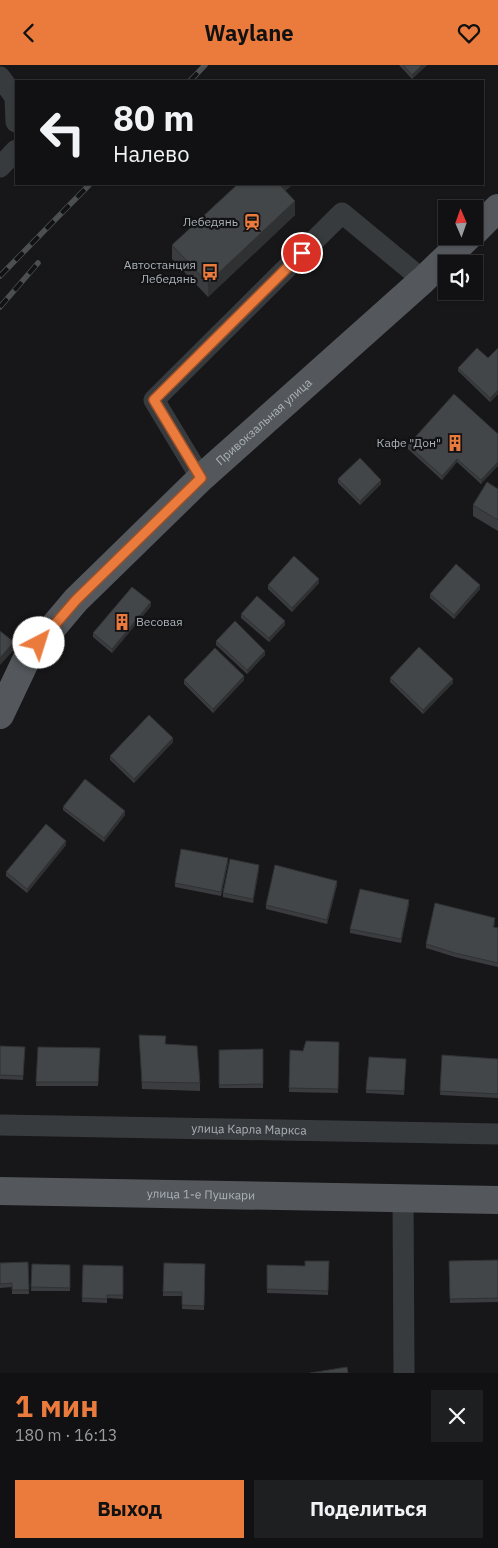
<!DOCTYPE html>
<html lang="ru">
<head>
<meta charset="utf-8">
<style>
	:root { --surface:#111113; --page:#1e1f21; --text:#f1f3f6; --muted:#9c9da0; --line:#303133; --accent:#eb7b3d }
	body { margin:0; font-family:"IBM Plex Sans",sans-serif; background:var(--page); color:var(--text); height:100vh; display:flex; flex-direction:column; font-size:19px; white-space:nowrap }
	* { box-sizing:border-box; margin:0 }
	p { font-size:16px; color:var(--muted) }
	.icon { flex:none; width:28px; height:28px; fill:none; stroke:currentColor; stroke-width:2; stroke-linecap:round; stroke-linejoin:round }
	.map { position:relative; height:1308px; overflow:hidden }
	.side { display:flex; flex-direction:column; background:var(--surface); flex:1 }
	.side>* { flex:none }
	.top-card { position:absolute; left:15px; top:15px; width:469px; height:105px; border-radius:0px; box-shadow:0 1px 4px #0004,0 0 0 1px var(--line); background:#111113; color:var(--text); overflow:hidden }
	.needle { width:32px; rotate:358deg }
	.buttons { position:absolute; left:438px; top:135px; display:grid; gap:10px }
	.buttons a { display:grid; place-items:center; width:45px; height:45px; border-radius:0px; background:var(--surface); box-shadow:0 1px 4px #0004,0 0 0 1px var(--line); font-size:25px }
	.pin { position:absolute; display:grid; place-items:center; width:42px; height:42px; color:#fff; margin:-21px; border:2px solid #fff; border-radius:50%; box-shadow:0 1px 5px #0007 }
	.me { position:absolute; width:55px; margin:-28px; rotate:40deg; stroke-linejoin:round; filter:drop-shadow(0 0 4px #0008) }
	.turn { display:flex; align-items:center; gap:18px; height:105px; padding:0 15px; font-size:22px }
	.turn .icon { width:65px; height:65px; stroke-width:2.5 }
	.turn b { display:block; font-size:35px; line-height:42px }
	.round { display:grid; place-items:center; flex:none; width:52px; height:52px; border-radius:0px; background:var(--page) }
	.summary { display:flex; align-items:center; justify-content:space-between; height:85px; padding:0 15px }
	h1 { font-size:30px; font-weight:700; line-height:38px; color:var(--accent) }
	.action { display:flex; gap:10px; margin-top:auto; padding:10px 15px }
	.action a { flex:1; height:58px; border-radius:0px; background:var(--accent); color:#111; font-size:20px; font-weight:700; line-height:58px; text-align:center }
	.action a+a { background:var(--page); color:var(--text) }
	header { display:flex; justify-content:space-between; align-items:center; height:65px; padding:0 15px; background:var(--accent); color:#111; font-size:22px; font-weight:700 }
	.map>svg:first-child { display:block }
</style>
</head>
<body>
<header><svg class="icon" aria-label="back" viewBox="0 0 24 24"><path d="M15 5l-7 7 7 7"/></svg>Waylane<svg class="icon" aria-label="heart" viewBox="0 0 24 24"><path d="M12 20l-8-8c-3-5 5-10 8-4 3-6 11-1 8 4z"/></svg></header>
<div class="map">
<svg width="498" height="1308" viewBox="0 0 498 1308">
	<rect width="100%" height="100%" fill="#171719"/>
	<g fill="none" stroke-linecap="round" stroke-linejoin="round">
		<path stroke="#3e4245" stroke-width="3" stroke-dasharray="2.5 4" stroke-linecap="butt" d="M 191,157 L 196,164"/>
		<g stroke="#383b3e" stroke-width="21">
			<path d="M 0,12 L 15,32 L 16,57"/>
			<path d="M 0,102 L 16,85"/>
			<path d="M 201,413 L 154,335 L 342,148 L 423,215"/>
			<path id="s1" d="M 0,1060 L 498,1069"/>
			<path d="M 403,1132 L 404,1308"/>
		</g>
		<g stroke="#54585c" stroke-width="28">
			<path d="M 474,167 L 498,143"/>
			<path id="s2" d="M 0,650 L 27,593 L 76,535 L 201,413 L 423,215 L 469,171"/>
			<path id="s3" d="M 0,1126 L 498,1135"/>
		</g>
		<g stroke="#4b4f52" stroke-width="5.5">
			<g id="rail">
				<path d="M 190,16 L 205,0"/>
				<path d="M 0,211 L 90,119"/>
				<path d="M 0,242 L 38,198"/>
			</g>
		</g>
		<use href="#rail" stroke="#121214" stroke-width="4" stroke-dasharray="11" stroke-linecap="butt"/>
	</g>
	<g fill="#3a3c3f">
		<path d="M 399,0 L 427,0 L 412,14 Z"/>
		<path d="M 238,119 L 293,119 L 285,126 L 295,150 L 208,232 L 172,194 L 172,180 Z"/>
		<path d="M 498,283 L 498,329 L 490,337 L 458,306 L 458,303 L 488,293 Z"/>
		<path d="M 498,369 L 481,419 L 457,397 L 442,415 L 408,384 L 408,380 Z"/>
		<path d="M 338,414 L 381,419 L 360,440 L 338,418 Z"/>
		<path d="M 498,424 L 498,466 L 473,451 L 473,440 Z"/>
		<path d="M 319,518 L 292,547 L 268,524 L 268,520 Z"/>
		<path d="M 480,524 L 454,554 L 430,533 L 430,529 Z"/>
		<path d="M 151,541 L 112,588 L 93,572 L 93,568 Z"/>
		<path d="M 241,549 L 285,560 L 269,577 L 241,553 Z"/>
		<path d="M 216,576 L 265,590 L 247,609 L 216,580 Z"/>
		<path d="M 390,613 L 453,618 L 423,649 L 390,617 Z"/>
		<path d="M 184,615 L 244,615 L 213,648 L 184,619 Z"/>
		<path d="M 173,677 L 134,718 L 110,695 L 110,691 Z"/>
		<path d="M 63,742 L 125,750 L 104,777 L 63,745 Z"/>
		<path d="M 66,780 L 27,828 L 6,811 L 6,807 Z"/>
		<path d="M 228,797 L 221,831 L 175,822 L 175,818 Z"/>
		<path d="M 259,804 L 253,838 L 223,832 L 223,828 Z"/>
		<path d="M 337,820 L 327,859 L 266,844 L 266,840 Z"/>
		<path d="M 409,839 L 401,878 L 350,868 L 350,864 Z"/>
		<path d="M 495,857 L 494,862 L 498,863 L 498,902 L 455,892 L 426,883 L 426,879 Z"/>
		<path d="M 139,970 L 166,979 L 200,1018 L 200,1026 L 142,1024 Z"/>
		<path d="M 339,977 L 338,1028 L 289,1027 L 290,985 L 303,986 Z"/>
		<path d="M 0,981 L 25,982 L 23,1015 L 0,1014 Z"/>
		<path d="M 38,982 L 100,983 L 98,1021 L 36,1021 Z"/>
		<path d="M 263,984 L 263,1023 L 219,1023 L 219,985 Z"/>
		<path d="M 442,990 L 498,994 L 498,1033 L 440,1030 Z"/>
		<path d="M 406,994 L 404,1030 L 366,1028 L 366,1025 Z"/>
		<path d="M 498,1195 L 498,1237 L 450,1238 L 449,1196 Z"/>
		<path d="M 329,1196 L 328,1230 L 267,1228 L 267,1200 L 305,1201 Z"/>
		<path d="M 28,1197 L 29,1229 L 12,1229 L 12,1222 L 0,1223 L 0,1198 Z"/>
		<path d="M 164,1198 L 205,1199 L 204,1245 L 182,1244 L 182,1231 L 163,1231 Z"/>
		<path d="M 32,1199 L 70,1200 L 70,1226 L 31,1226 Z"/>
		<path d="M 83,1200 L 123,1201 L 123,1234 L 107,1233 L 107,1238 L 82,1237 Z"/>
	</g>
	<g fill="#2f3133">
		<path d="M 422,0 L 427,0 L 412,14 L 412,10 Z"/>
		<path d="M 279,119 L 293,119 L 279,132 Z"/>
		<path d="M 295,136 L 295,150 L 208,232 L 208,218 Z"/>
		<path d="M 498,325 L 498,329 L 490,337 L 490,333 Z"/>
		<path d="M 457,394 L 457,397 L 442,415 L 442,411 Z"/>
		<path d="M 498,397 L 498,401 L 481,419 L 481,415 Z"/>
		<path d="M 381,415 L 381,419 L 360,440 L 360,436 Z"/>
		<path d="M 319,514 L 319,518 L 292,547 L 292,543 Z"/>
		<path d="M 480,520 L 480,524 L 454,554 L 454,550 Z"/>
		<path d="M 151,537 L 151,541 L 112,588 L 112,584 Z"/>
		<path d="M 285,556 L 285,560 L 269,577 L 269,573 Z"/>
		<path d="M 14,577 L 14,585 L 0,600 L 0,593 Z"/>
		<path d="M 265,586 L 265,590 L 247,609 L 247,605 Z"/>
		<path d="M 244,611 L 244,615 L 213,648 L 213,644 Z"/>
		<path d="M 453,614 L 453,618 L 423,649 L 423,645 Z"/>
		<path d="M 173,673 L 173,677 L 134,718 L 134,714 Z"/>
		<path d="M 125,746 L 125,750 L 104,777 L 104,773 Z"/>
		<path d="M 66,776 L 66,780 L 27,828 L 27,824 Z"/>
		<path d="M 228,793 L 228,797 L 221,831 L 221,827 Z"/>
		<path d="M 259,800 L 259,804 L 253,838 L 253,834 Z"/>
		<path d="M 337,816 L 337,820 L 327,859 L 327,855 Z"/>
		<path d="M 409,835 L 409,839 L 401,878 L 401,874 Z"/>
	</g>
	<g fill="#434649" stroke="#2f3133">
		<path d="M 403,0 L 422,0 L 412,10 Z"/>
		<path d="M 238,119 L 279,119 L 295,136 L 208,218 L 172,180 Z"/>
		<path d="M 477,283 L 488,293 L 498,283 L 498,325 L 490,333 L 458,303 Z"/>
		<path d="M 454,329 L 498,369 L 498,397 L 481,415 L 457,394 L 442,411 L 408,380 Z"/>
		<path d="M 360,393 L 381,415 L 360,436 L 338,414 Z"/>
		<path d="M 487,417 L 498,424 L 498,455 L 473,440 Z"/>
		<path d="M 294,491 L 319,514 L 292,543 L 268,520 Z"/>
		<path d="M 456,499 L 480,520 L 454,550 L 430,529 Z"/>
		<path d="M 132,522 L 151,537 L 112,584 L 93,568 Z"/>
		<path d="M 257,531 L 285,556 L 269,573 L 241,549 Z"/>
		<path d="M 235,556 L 265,586 L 247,605 L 216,576 Z"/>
		<path d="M 0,566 L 14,577 L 0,593 Z"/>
		<path d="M 419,582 L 453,614 L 423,645 L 390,613 Z"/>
		<path d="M 215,583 L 244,611 L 213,644 L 184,615 Z"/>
		<path d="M 149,650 L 173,673 L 134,714 L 110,691 Z"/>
		<path d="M 85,714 L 125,746 L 104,773 L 63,742 Z"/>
		<path d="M 46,759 L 66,776 L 27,824 L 6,807 Z"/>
		<path d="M 181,784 L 228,793 L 221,827 L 175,818 Z"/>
		<path d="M 230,794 L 259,800 L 253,834 L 223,828 Z"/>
		<path d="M 275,800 L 337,816 L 327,855 L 266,840 Z"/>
		<path d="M 360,824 L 409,835 L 401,874 L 350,864 Z"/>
		<path d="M 435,838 L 495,853 L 493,862 L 498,863 L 498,898 L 455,888 L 426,879 Z"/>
		<path d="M 139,970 L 166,971 L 165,979 L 197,981 L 200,1018 L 142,1017 Z"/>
		<path d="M 306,976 L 339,977 L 338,1024 L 289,1023 L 290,985 L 303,986 Z"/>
		<path d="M 0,981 L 25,982 L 23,1011 L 0,1010 Z"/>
		<path d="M 38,982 L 100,983 L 98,1017 L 36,1017 Z"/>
		<path d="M 263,984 L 263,1019 L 219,1020 L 219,985 Z"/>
		<path d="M 442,990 L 498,994 L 498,1029 L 440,1026 Z"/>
		<path d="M 369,992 L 406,994 L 404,1026 L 366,1025 Z"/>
		<path d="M 498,1195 L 498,1233 L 450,1234 L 449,1196 Z"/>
		<path d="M 305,1196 L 329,1196 L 328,1226 L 267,1224 L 267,1200 L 305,1201 Z"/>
		<path d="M 28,1197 L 29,1225 L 12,1225 L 12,1218 L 0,1219 L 0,1198 Z"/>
		<path d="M 164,1198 L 205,1199 L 204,1241 L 182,1240 L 182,1227 L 163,1227 Z"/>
		<path d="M 32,1199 L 70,1200 L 70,1223 L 31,1222 Z"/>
		<path d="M 83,1200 L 123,1201 L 123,1230 L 107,1230 L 107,1234 L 82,1233 Z"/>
		<path d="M 347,1302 L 348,1308 L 310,1308 Z"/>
	</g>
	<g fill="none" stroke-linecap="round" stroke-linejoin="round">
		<g stroke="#995028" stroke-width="12">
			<path id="route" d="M 39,578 L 76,535 L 201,413 L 154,335 L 302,188"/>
		</g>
		<use href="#route" stroke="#eb7b3d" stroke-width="9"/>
	</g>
	<defs>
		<g id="station-bare" transform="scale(1.35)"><path d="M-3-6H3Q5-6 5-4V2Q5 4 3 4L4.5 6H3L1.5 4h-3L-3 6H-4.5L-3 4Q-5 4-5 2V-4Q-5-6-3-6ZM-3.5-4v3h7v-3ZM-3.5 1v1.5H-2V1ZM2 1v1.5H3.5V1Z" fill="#eb7b3d" stroke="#121214" stroke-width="2.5" paint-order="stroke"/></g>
		<g id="bus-bare" transform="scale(1.35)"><path d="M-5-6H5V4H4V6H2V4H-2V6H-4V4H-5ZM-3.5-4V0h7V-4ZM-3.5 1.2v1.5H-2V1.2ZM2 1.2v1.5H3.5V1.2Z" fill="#eb7b3d" stroke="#121214" stroke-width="2.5" paint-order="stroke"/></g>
		<g id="building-bare" transform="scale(1.35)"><path d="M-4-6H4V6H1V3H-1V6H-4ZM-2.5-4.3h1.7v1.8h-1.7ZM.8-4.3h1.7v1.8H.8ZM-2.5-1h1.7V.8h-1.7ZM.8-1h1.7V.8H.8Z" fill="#eb7b3d" stroke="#121214" stroke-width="2.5" paint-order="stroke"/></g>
	</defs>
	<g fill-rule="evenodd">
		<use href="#station-bare" x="252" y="157"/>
		<use href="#bus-bare" x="210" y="207"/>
		<use href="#building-bare" x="455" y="378"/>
		<use href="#building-bare" x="122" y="557"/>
	</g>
	<g text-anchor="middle" stroke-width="4.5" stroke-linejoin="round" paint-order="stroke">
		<g font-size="12" fill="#a9b2b8" stroke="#121214" text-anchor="end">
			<text x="238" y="161">Лебедянь</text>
			<text x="196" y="204">Автостанция<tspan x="196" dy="14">Лебедянь</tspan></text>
			<text x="441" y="382">Кафе "Дон"</text>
			<text x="136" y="561" text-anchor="start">Весовая</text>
		</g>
		<g font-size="12" fill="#a9b2b8" stroke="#121214">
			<text dy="4" stroke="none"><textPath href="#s2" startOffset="398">Привокзальная улица</textPath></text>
			<text dy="4" stroke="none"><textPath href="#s1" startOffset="249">улица Карла Маркса</textPath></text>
			<text dy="4" stroke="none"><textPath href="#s3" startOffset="201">улица 1-е Пушкари</textPath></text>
		</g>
	</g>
</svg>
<div class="buttons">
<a><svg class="needle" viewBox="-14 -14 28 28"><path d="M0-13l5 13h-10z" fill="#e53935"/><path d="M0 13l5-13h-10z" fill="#9c9da0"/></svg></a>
<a><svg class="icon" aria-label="sound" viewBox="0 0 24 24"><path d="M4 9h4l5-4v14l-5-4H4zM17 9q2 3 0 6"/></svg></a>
</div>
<div class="pin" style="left:302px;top:188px;background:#d93025"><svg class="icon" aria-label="arrive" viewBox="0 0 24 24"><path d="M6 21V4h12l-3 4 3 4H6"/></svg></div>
<svg class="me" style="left:39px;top:578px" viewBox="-20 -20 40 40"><circle r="19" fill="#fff"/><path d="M0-13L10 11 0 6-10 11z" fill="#eb7b3d"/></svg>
<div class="top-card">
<div class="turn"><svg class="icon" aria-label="left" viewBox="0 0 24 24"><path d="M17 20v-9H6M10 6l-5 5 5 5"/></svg><div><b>80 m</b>Налево</div></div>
</div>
</div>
<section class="side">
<div class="summary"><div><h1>1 мин</h1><p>180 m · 16:13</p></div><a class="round"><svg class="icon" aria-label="close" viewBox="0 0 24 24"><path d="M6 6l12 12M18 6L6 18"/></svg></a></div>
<div class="action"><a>Выход</a><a>Поделиться</a></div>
</section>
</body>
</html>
